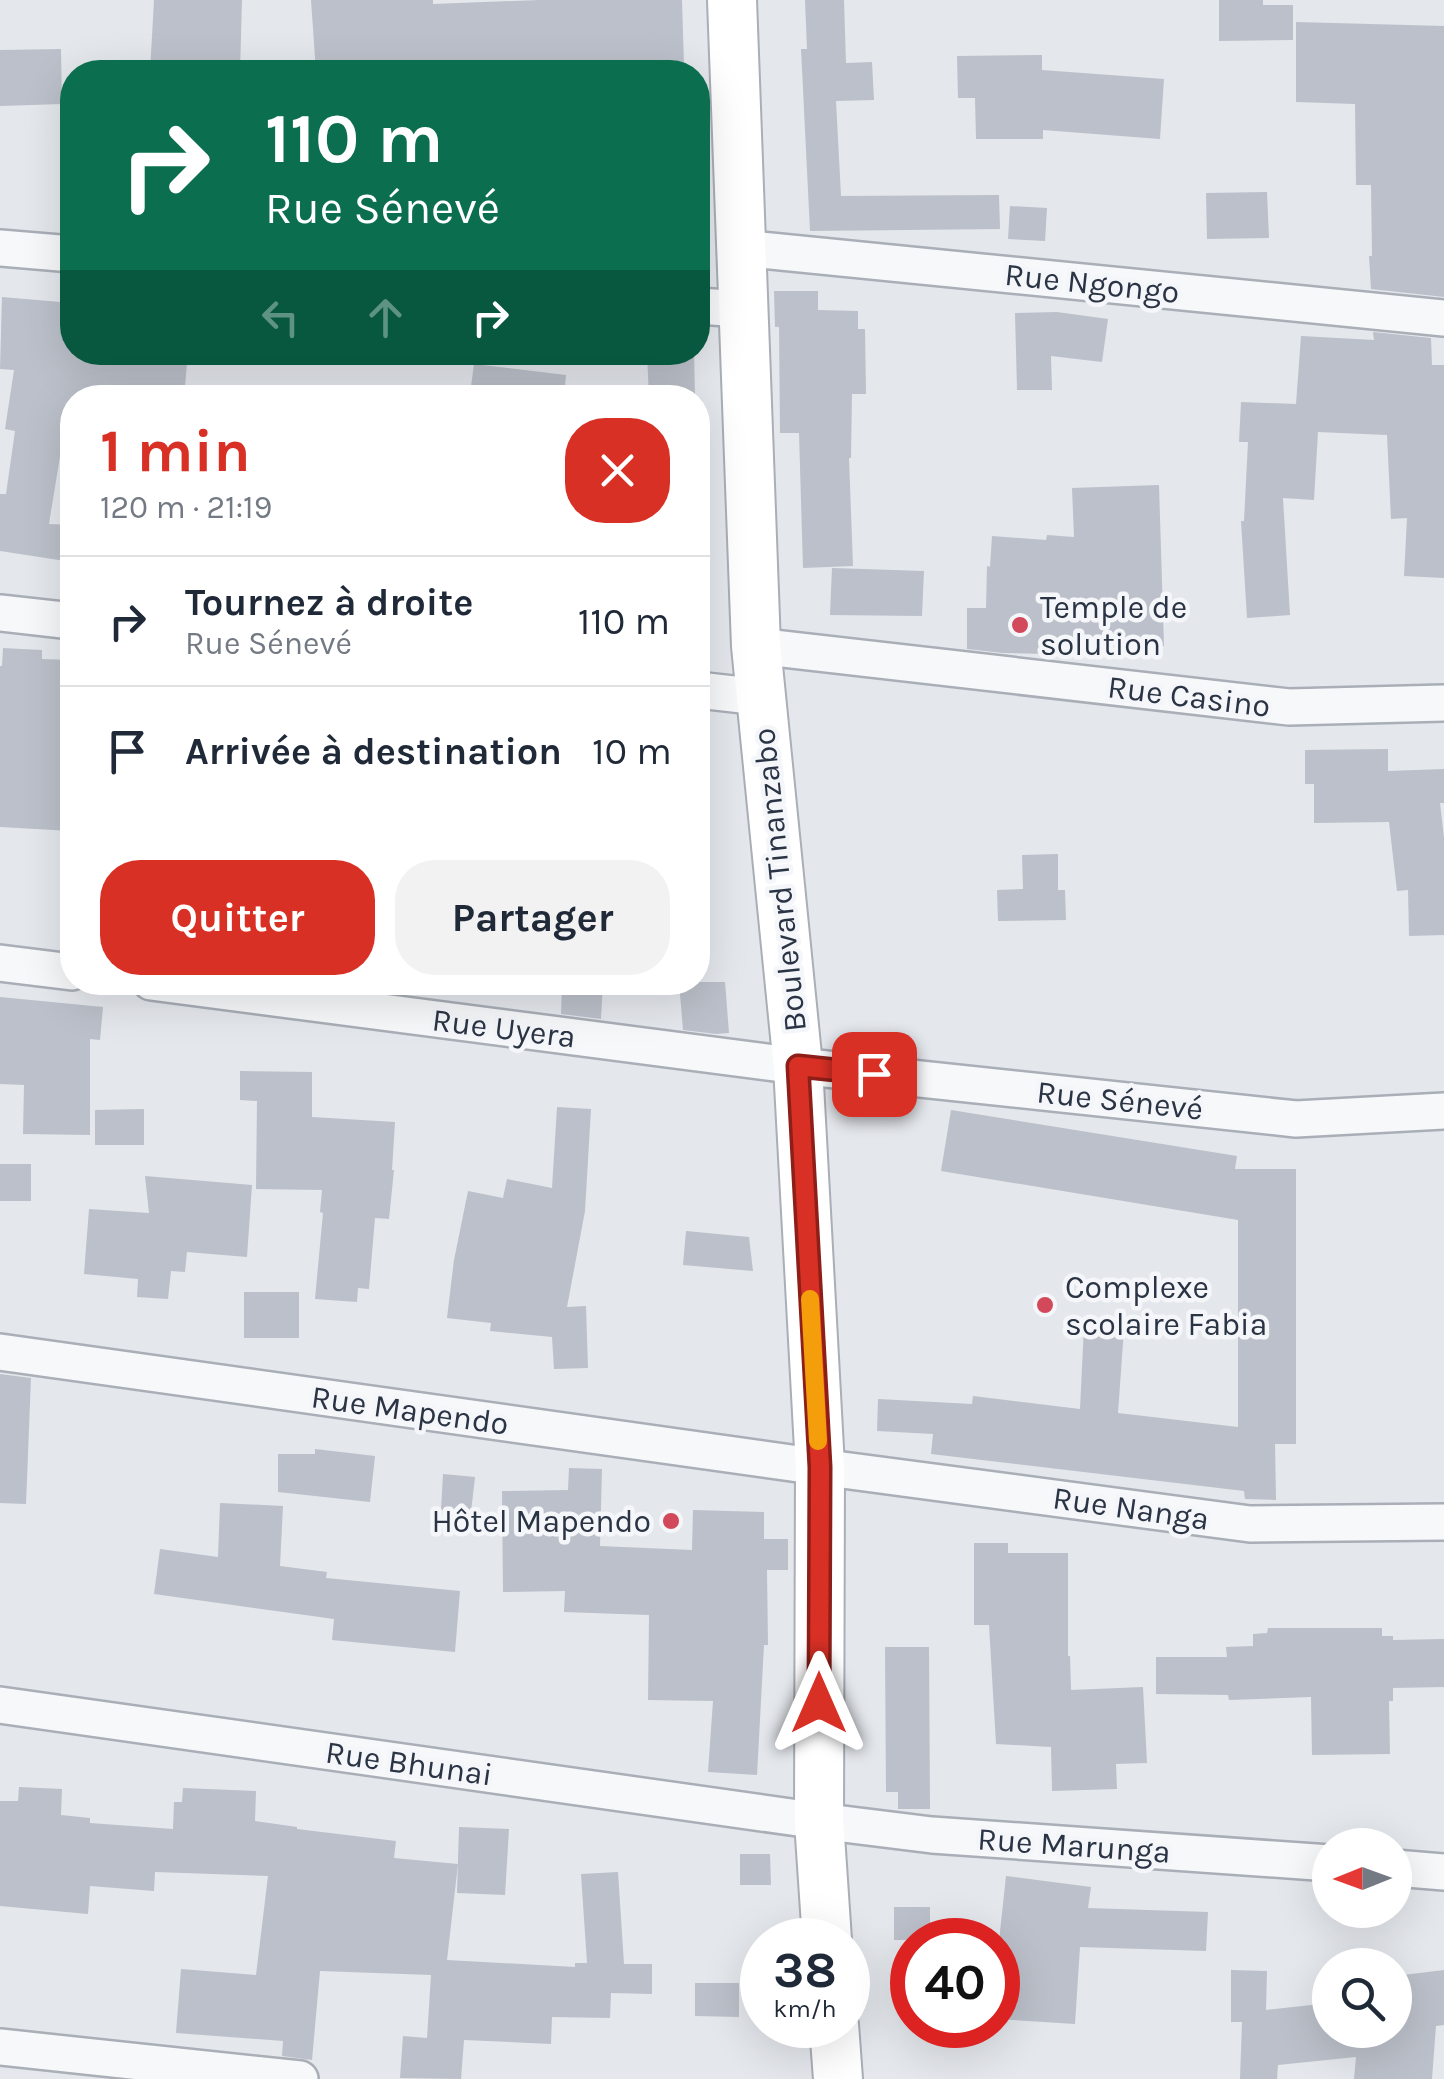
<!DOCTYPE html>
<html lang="fr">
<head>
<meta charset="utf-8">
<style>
	:root { --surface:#fff; --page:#f2f2f3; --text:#1f2937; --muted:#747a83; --line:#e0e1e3; --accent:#d93025 }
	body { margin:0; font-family:Karla,sans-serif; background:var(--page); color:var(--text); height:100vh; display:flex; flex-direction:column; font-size:38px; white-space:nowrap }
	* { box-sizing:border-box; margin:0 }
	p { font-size:32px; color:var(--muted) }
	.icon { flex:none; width:55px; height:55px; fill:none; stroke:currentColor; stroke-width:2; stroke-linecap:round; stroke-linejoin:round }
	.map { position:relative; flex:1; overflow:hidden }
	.drawer { position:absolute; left:60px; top:385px; width:650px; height:610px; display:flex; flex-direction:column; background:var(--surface); border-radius:40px; box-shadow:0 10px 40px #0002 }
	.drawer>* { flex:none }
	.top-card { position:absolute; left:60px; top:60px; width:650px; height:305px; border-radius:40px; box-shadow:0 10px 40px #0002; background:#0b6e4f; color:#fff; overflow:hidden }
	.needle { width:65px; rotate:269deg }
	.tools { position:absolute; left:1312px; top:1828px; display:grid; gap:20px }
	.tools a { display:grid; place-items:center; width:100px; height:100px; border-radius:50%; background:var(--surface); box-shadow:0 10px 40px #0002; font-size:50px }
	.speed { position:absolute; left:740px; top:1918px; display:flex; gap:20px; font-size:50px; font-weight:700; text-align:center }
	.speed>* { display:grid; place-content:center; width:130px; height:130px; border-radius:50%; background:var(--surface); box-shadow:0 10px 40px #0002; line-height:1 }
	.speed small { font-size:25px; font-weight:400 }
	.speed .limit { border:15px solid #d22; background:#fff; color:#111 }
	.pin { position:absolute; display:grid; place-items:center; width:85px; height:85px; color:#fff; margin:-42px; border-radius:20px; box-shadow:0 5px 15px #0006 }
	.me { position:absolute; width:110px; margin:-55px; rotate:0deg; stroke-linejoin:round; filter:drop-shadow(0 0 8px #0008) }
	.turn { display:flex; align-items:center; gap:35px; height:210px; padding:0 40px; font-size:45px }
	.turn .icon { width:130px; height:130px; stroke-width:2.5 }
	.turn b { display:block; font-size:70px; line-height:85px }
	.lanes { display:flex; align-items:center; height:95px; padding:0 40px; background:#0003; justify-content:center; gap:50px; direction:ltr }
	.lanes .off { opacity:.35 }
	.round { display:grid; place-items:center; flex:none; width:105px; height:105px; border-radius:40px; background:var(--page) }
	.head { display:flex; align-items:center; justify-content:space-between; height:170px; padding:0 40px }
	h1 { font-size:60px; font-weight:700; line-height:75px; color:var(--accent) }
	.cta { display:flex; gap:20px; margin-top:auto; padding:20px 40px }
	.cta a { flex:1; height:115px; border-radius:40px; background:var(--accent); color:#fff; font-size:40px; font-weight:700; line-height:115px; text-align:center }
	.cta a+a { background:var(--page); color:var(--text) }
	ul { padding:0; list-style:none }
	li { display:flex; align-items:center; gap:30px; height:130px; padding:0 40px; border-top:2px solid var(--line) }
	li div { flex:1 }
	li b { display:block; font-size:38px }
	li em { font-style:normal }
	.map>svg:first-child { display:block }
</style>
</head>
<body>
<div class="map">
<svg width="1444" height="2079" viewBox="0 0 1444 2079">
	<rect width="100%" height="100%" fill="#e4e7ec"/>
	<g fill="#bbc0ca">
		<path d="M 154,0 L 242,0 L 240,72 L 150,72 Z"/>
		<path d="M 311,0 L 433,0 L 433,4 L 539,0 L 682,0 L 684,65 L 682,65 L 682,72 L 316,72 Z"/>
		<path d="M 805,0 L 844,0 L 846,63 L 872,62 L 874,100 L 836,101 L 841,196 L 999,195 L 1000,229 L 810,231 L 801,49 L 807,49 Z"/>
		<path d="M 1219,0 L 1263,0 L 1263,5 L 1293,5 L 1293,40 L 1219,41 Z"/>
		<path d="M 1296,22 L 1444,26 L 1444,297 L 1371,289 L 1369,256 L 1372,256 L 1371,185 L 1356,185 L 1355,104 L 1296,102 Z"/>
		<path d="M 61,49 L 62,104 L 0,106 L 0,50 Z"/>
		<path d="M 1042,55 L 1042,70 L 1164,79 L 1160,139 L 1043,130 L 1043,139 L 976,139 L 975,98 L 958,98 L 957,56 Z"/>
		<path d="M 1267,192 L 1269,238 L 1207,239 L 1206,193 Z"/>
		<path d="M 1010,206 L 1047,208 L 1045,241 L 1008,239 Z"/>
		<path d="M 774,291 L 818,291 L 818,310 L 858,311 L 858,329 L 865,329 L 866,394 L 852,394 L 851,458 L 849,458 L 853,566 L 803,568 L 799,433 L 780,433 L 779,327 L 775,327 Z"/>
		<path d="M 2,297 L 72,303 L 72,352 L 188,352 L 184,398 L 72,398 L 72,439 L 63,438 L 49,524 L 72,525 L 72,562 L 0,551 L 0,494 L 6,494 L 15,431 L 5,429 L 14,370 L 0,369 Z"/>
		<path d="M 1057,312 L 1108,319 L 1102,362 L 1051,356 L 1052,390 L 1017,390 L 1015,313 Z"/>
		<path d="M 1373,332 L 1431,338 L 1432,365 L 1444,365 L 1444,578 L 1404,576 L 1407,518 L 1391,519 L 1387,435 L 1318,432 L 1314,500 L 1283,498 L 1290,615 L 1247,618 L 1241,521 L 1244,521 L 1248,442 L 1239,442 L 1241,402 L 1296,404 L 1301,336 L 1374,340 Z"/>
		<path d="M 647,352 L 694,352 L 695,398 L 649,398 Z"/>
		<path d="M 474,364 L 566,375 L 564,398 L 477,398 L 477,395 L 470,394 Z"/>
		<path d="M 1159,485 L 1164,646 L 1109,648 L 1109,643 L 1048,642 L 1048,654 L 1003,653 L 967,649 L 967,608 L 986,608 L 987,566 L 990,567 L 992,536 L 1046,540 L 1047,535 L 1074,537 L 1072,488 Z"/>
		<path d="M 832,568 L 924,571 L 922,616 L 830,615 Z"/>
		<path d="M 3,648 L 42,650 L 42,659 L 72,660 L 72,831 L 0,827 L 0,666 L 2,666 Z"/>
		<path d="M 1388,749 L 1388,771 L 1444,769 L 1444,803 L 1440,803 L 1444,838 L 1444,935 L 1409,936 L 1408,890 L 1397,891 L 1389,822 L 1314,823 L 1314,784 L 1305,784 L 1305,750 Z"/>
		<path d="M 1058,854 L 1058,890 L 1065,890 L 1066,920 L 998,921 L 997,890 L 1023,889 L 1022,855 Z"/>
		<path d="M 562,982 L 603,982 L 601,1019 L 561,1014 Z"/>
		<path d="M 679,982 L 725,982 L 729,1033 L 716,1034 L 683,1030 Z"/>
		<path d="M 0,997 L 103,1007 L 100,1040 L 90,1039 L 90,1135 L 23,1134 L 24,1085 L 0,1084 Z"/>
		<path d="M 240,1071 L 312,1072 L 312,1117 L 395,1122 L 392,1170 L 394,1170 L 389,1219 L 375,1218 L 369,1289 L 358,1288 L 357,1302 L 315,1299 L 323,1213 L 320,1212 L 322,1190 L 256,1189 L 257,1101 L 240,1100 Z"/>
		<path d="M 557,1107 L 591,1109 L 585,1211 L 567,1307 L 586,1306 L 588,1368 L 554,1369 L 552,1337 L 490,1331 L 491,1323 L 447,1318 L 454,1260 L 468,1191 L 503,1198 L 507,1179 L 552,1188 Z"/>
		<path d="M 144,1109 L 144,1145 L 95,1145 L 95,1110 Z"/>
		<path d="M 951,1110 L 1237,1156 L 1235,1169 L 1296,1169 L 1296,1444 L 1275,1444 L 1276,1500 L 1245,1499 L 1244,1491 L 931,1454 L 933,1434 L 877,1431 L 878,1399 L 972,1404 L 973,1396 L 1080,1409 L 1084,1326 L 1124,1329 L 1118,1413 L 1238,1427 L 1238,1220 L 941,1171 Z"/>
		<rect x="0" y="1164" width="31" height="37"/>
		<path d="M 145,1176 L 252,1185 L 247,1257 L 187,1252 L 185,1272 L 171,1271 L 168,1299 L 137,1297 L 138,1279 L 84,1274 L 89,1209 L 149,1213 Z"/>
		<path d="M 686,1231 L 749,1237 L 753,1271 L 683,1265 Z"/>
		<rect x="244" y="1292" width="55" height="46"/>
		<path d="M 0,1374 L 31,1378 L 26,1504 L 0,1503 Z"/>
		<path d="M 315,1449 L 375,1456 L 370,1502 L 278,1492 L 278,1454 L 315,1454 Z"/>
		<path d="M 569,1468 L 602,1469 L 600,1546 L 692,1550 L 693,1510 L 764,1512 L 764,1539 L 788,1539 L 788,1570 L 767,1570 L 768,1645 L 764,1645 L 757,1775 L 708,1772 L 713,1701 L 648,1700 L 649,1615 L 564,1612 L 565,1591 L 503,1592 L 502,1491 L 568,1490 Z"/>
		<path d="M 443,1474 L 475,1477 L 471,1512 L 441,1510 Z"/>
		<path d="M 220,1503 L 283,1506 L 280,1566 L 327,1572 L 326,1578 L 460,1591 L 455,1652 L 332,1640 L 334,1619 L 154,1594 L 160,1549 L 218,1557 Z"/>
		<path d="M 974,1543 L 1008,1543 L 1008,1553 L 1068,1553 L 1068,1656 L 1070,1656 L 1071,1690 L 1143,1687 L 1147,1763 L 1116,1764 L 1117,1789 L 1052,1791 L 1051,1747 L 996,1744 L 989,1625 L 974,1625 Z"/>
		<path d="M 1268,1628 L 1382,1628 L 1382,1636 L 1393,1636 L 1393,1640 L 1444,1639 L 1444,1687 L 1393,1688 L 1393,1701 L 1389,1701 L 1390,1754 L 1312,1755 L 1311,1697 L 1229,1700 L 1228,1695 L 1156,1694 L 1156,1657 L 1227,1657 L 1226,1647 L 1253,1646 L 1253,1634 L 1267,1633 Z"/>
		<path d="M 885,1647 L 929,1647 L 930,1809 L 898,1809 L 898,1792 L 886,1792 Z"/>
		<path d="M 19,1787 L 62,1789 L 61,1815 L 90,1818 L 90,1823 L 173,1829 L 174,1802 L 182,1802 L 183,1788 L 256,1791 L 255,1821 L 297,1827 L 297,1829 L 396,1841 L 394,1858 L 458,1864 L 447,1960 L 575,1967 L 575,1963 L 587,1963 L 581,1874 L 618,1872 L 624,1964 L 652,1964 L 652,1994 L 611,1993 L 610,2018 L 552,2017 L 551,2044 L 464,2040 L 461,2079 L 400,2078 L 403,2036 L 427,2038 L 431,1975 L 320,1971 L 312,2060 L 282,2056 L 283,2041 L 176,2033 L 181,1969 L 256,1975 L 268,1876 L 155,1872 L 154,1891 L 90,1886 L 88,1914 L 0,1906 L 0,1801 L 18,1801 Z"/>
		<path d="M 459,1827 L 509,1829 L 505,1895 L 457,1893 Z"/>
		<path d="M 740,1854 L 770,1854 L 771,1885 L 740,1885 Z"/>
		<path d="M 1006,1876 L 1091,1887 L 1088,1908 L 1208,1912 L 1206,1951 L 1080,1947 L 1075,2024 L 998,2019 L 998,1950 Z"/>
		<rect x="894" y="1907" width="36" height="33"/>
		<path d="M 1231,1970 L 1267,1971 L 1266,2010 L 1330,2003 L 1330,2030 L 1400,2030 L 1395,1976 L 1444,1970 L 1444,2025 L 1436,2026 L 1432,2079 L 1354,2079 L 1356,2057 L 1278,2065 L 1277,2079 L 1240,2079 L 1242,2022 L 1231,2022 Z"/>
		<path d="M 695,1983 L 739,1983 L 739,2017 L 695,2016 Z"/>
	</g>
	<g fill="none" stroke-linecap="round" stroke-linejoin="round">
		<g stroke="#a9aeb7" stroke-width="40">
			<g id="street">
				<path d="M 0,248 L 72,254"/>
				<path d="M 740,248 L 1444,318"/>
				<path d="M 698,306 L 742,309"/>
				<path d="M 0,613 L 72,621"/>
				<path d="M 756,646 L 1289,707 L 1444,703"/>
				<path d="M 698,690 L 760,697"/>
				<path d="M 0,963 L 72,972"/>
				<path d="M 151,982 L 798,1066 L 1296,1119 L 1444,1111"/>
				<path d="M 0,1352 L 820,1467 L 1250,1524 L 1444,1522"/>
				<path d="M 0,1705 L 819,1821 L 932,1835 L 1330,1863"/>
				<path d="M 1395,1868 L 1444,1872"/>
				<path d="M 0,2047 L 300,2079"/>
			</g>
		</g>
		<g stroke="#a9aeb7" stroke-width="52">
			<g id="secondary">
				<path d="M 732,0 L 756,646 L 798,1066 L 820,1467 L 819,1821 L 827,1940"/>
				<path d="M 834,2025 L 838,2079"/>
			</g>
		</g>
		<use href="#street" stroke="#f7f8fa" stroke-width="35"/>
		<use href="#secondary" stroke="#fff" stroke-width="48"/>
	</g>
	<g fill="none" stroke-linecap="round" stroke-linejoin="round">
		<g stroke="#8d1f18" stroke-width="25">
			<path id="route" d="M 819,1703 L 820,1467 L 798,1066 L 874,1074"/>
		</g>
		<use href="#route" stroke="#d93025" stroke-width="18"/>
		<path stroke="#f59e0b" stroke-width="18" d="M 810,1299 L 818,1441"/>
	</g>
	<g fill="#d1495b" stroke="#f4f6f9" stroke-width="4">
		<circle cx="1020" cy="625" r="10"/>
		<circle cx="1045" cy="1305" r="10"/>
		<circle cx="671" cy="1521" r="10"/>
	</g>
	<g text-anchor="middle" stroke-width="9" stroke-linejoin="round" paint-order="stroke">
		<g font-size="32" fill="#2b3445" stroke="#f4f6f9">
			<text transform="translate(1092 283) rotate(6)" y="11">Rue Ngongo</text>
			<text transform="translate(1189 696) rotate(7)" y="11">Rue Casino</text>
			<text transform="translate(779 880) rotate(-96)" y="11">Boulevard Tinanzabo</text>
			<text transform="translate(504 1028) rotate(7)" y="11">Rue Uyera</text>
			<text transform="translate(1120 1100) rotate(6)" y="11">Rue Sénevé</text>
			<text transform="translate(410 1410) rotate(8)" y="11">Rue Mapendo</text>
			<text transform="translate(1131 1508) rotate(8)" y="11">Rue Nanga</text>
			<text transform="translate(409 1763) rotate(8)" y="11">Rue Bhunai</text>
			<text transform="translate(1074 1845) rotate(4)" y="11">Rue Marunga</text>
		</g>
		<g font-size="32" fill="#2b3445" stroke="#f4f6f9" text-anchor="start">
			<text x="1040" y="618">Temple de<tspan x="1040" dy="37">solution</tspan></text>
			<text x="1065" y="1298">Complexe<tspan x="1065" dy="37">scolaire Fabia</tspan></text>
			<text x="651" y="1532" text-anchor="end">Hôtel Mapendo</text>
		</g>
	</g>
</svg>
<div class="tools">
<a><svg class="needle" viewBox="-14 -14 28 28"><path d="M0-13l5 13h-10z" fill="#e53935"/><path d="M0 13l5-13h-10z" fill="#747a83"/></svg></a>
<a><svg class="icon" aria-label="search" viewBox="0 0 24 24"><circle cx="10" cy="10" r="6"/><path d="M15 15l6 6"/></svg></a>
</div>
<div class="speed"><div>38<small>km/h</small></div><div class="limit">40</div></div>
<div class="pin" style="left:874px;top:1074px;background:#d93025"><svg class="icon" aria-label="arrive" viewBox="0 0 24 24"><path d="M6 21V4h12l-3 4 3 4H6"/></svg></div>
<svg class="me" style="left:819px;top:1703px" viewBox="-20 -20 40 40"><path d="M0-17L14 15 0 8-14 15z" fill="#d93025" stroke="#fff" stroke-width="4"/></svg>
<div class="top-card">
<div class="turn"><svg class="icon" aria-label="right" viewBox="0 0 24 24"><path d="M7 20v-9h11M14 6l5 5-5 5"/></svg><div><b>110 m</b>Rue Sénevé</div></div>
<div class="lanes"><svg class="icon off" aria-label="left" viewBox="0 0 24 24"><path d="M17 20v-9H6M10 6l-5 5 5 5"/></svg><svg class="icon off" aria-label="ahead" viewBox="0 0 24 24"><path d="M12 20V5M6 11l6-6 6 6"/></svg><svg class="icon" aria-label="right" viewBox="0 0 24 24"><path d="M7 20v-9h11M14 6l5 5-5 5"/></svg></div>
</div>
<section class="drawer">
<div class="head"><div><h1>1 min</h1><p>120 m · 21:19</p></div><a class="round" style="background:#d93025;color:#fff"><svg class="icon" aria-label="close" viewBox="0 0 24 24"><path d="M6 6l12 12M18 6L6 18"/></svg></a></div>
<ul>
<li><svg class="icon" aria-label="right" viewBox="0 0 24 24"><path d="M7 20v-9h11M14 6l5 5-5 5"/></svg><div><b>Tournez à droite</b><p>Rue Sénevé</p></div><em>110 m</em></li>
<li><svg class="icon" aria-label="arrive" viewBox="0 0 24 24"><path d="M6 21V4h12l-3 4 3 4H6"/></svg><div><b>Arrivée à destination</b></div><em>10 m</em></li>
</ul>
<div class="cta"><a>Quitter</a><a>Partager</a></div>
</section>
</div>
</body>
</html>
